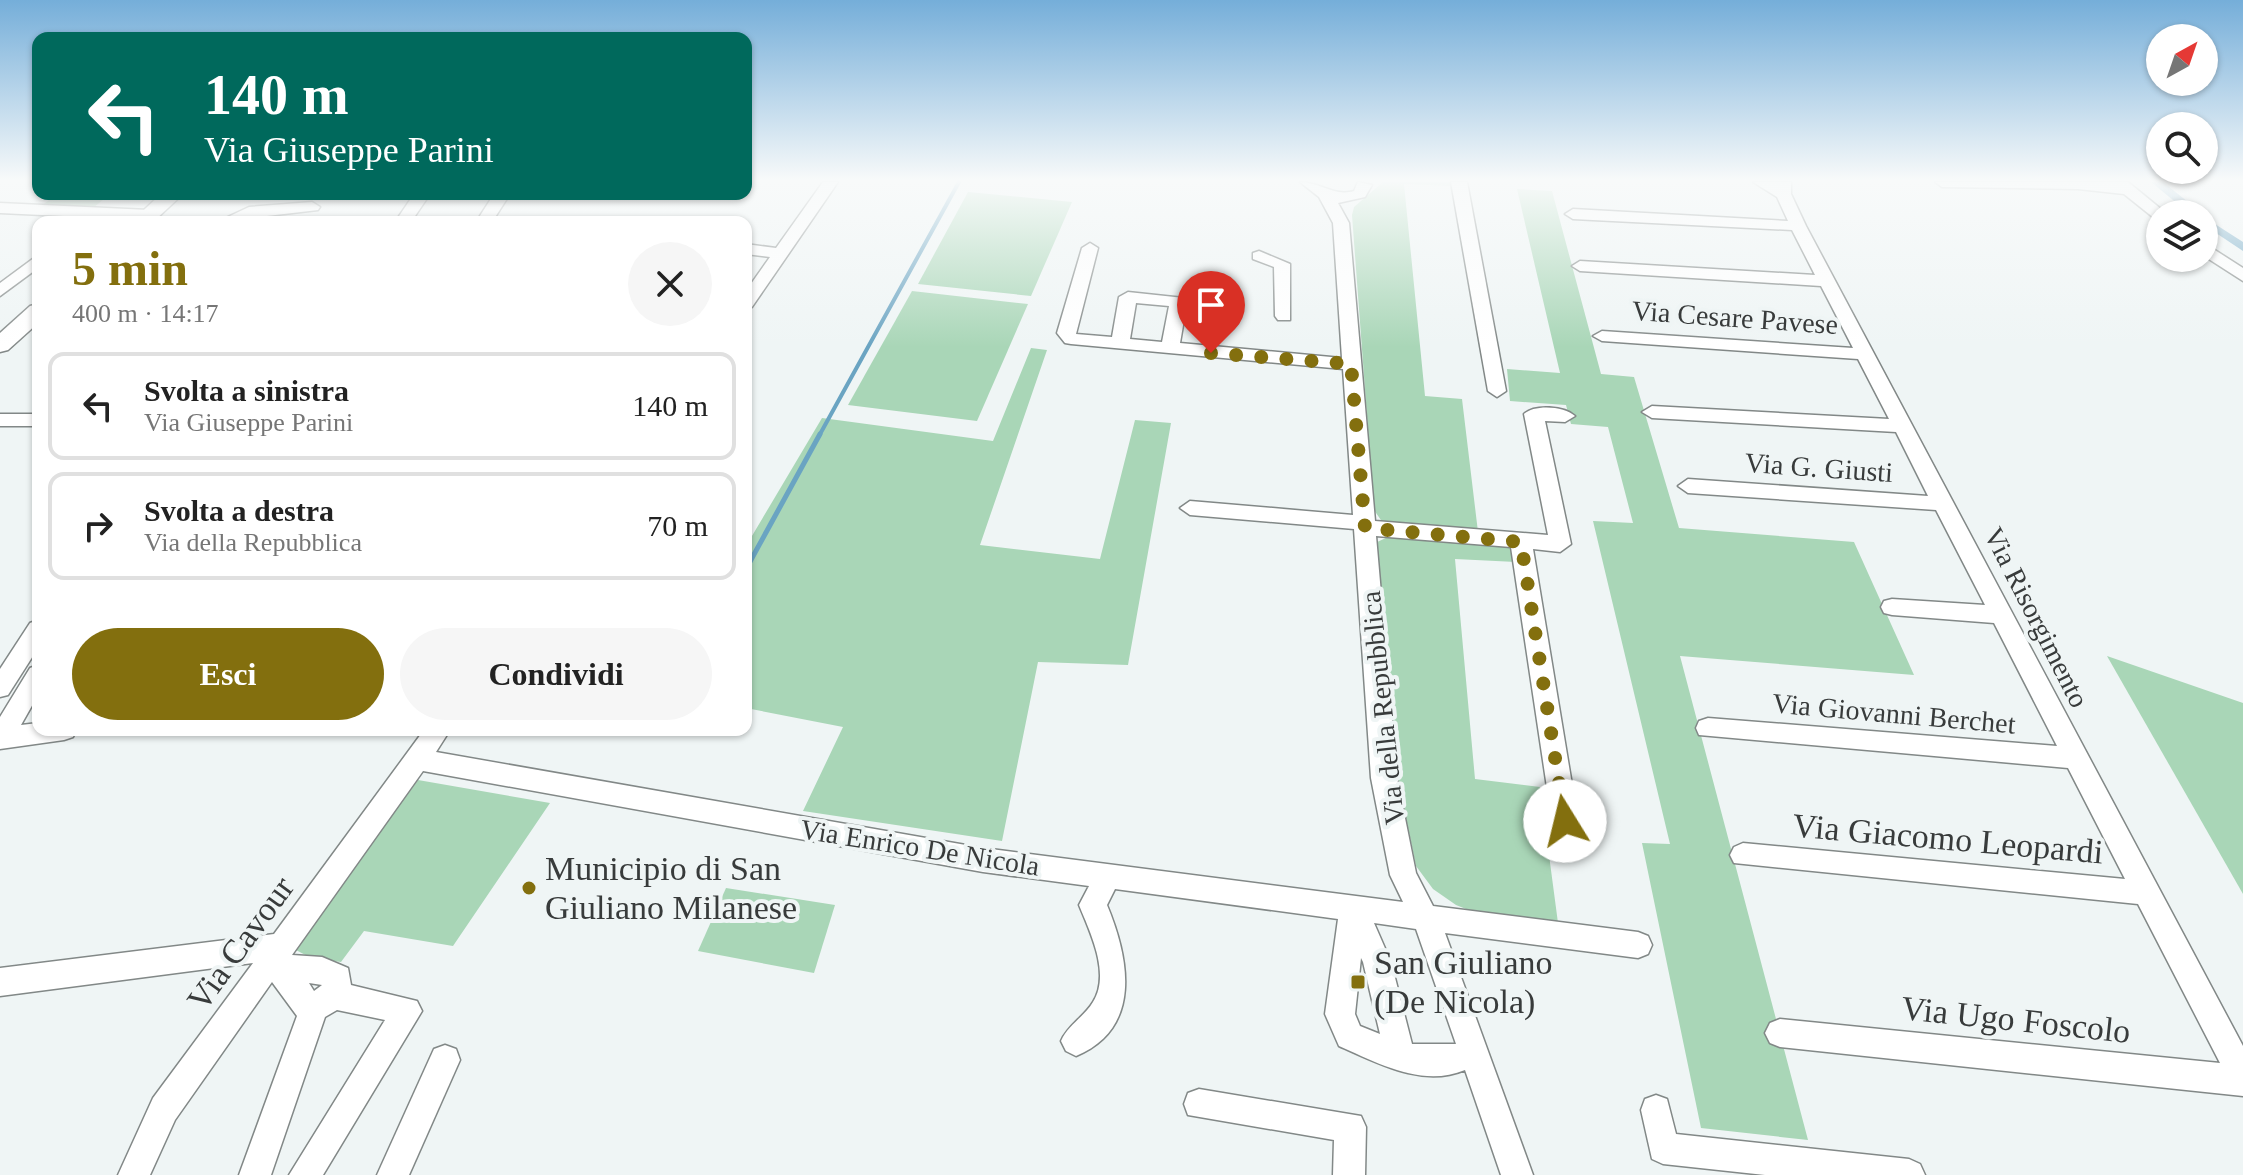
<!DOCTYPE html>
<html lang="it">
<head>
<meta charset="utf-8">
<style>
	:root { --surface:#fff; --page:#f6f6f6; --text:#222; --muted:#767676; --line:#e0e0e0; --accent:#836f0e }
	body { margin:0; font-family:"Times New Roman",serif; background:var(--page); color:var(--text); height:100vh; display:flex; flex-direction:column; font-size:30px; white-space:nowrap }
	* { box-sizing:border-box; margin:0 }
	p { font-size:26px; color:var(--muted) }
	.icon { flex:none; width:44px; height:44px; fill:none; stroke:currentColor; stroke-width:2; stroke-linecap:round; stroke-linejoin:round }
	.map { position:relative; flex:1; overflow:hidden }
	.side { position:absolute; left:32px; top:216px; width:720px; height:520px; display:flex; flex-direction:column; background:var(--surface); border-radius:16px; box-shadow:0 2px 6px #0004 }
	.side>* { flex:none }
	.top-card { position:absolute; left:32px; top:32px; width:720px; height:168px; border-radius:16px; box-shadow:0 2px 6px #0004; background:#00695c; color:#fff; overflow:hidden }
	.needle { width:52px; rotate:40deg }
	.buttons { position:absolute; left:2146px; top:24px; display:grid; gap:16px }
	.buttons a { display:grid; place-items:center; width:72px; height:72px; border-radius:50%; background:var(--surface); box-shadow:0 2px 6px #0004; font-size:40px }
	.pin { position:absolute; display:grid; place-items:center; width:68px; height:68px; color:#fff; margin:-82px -34px; border-radius:50% 50% 50% 0; rotate:-45deg; box-shadow:0 0 8px #0007 }
	.pin .icon { rotate:45deg }
	.me { position:absolute; width:88px; margin:-44px; rotate:351deg; stroke-linejoin:round; filter:drop-shadow(0 0 6px #0008) }
	.turn { display:flex; align-items:center; gap:28px; height:168px; padding:0 40px; font-size:36px }
	.turn .icon { width:104px; height:104px; stroke-width:2.5 }
	.turn b { display:block; font-size:56px; line-height:68px }
	.round { display:grid; place-items:center; flex:none; width:84px; height:84px; border-radius:42px; background:var(--page) }
	.summary { display:flex; align-items:center; justify-content:space-between; height:136px; padding:0 40px }
	h1 { font-size:48px; font-weight:700; line-height:60px; color:var(--accent) }
	.button { display:flex; gap:16px; margin-top:auto; padding:16px 40px }
	.button a { flex:1; height:92px; border-radius:48px; background:var(--accent); color:#fff; font-size:32px; font-weight:700; line-height:92px; text-align:center }
	.button a+a { background:var(--page); color:var(--text) }
	ul { padding:0; list-style:none }
	li { display:flex; align-items:center; gap:24px; height:108px; margin:0 16px 12px; padding:0 24px; border:4px solid var(--line); border-radius:16px }
	li div { flex:1 }
	li b { display:block; font-size:30px }
	li em { font-style:normal }
	.map>svg:first-child { display:block }
</style>
</head>
<body>
<div class="map">
<svg width="2243" height="1175" viewBox="0 0 2243 1175">
	<rect width="100%" height="100%" fill="#eff5f5"/>
	<g fill="#a9d6b7">
		<path d="M 1383,182 L 1450,182 L 1454,186 L 1404,184 L 1425,396 L 1462,399 L 1478,532 L 1383,523 L 1374,510 L 1352,215 L 1354,207 Z"/>
		<path d="M 1517,189 L 1552,191 L 1601,374 L 1634,377 L 1679,528 L 1854,542 L 1914,675 L 1680,656 L 1808,1140 L 1701,1128 L 1642,843 L 1670,844 L 1593,521 L 1633,523 L 1608,427 L 1571,424 L 1566,405 L 1510,401 L 1507,369 L 1560,373 Z"/>
		<path d="M 968,192 L 1072,202 L 1031,296 L 918,284 Z"/>
		<path d="M 57,194 L 110,194 L 93,208 L 41,206 Z"/>
		<path d="M 912,291 L 1028,304 L 977,421 L 848,405 Z"/>
		<path d="M 1031,348 L 1047,350 L 980,545 L 1100,559 L 1135,420 L 1171,423 L 1128,665 L 1038,662 L 1002,841 L 803,811 L 843,727 L 746,708 L 746,546 L 822,418 L 993,441 Z"/>
		<path d="M 1388,537 L 1514,546 L 1516,562 L 1455,559 L 1475,779 L 1540,787 L 1558,923 L 1471,911 L 1456,905 L 1433,889 L 1416,866 L 1396,770 L 1375,543 Z"/>
		<path d="M 2107,656 L 2243,703 L 2243,894 Z"/>
		<path d="M 418,780 L 550,803 L 453,946 L 364,931 L 341,962 L 311,958 L 296,950 L 302,937 Z"/>
		<path d="M 726,888 L 835,905 L 814,973 L 698,951 Z"/>
	</g>
	<g fill="none" stroke-linecap="round" stroke-linejoin="round">
		<path stroke="#6aa4c2" stroke-width="4" d="M 819,436 L 959,182"/>
		<path stroke="#6aa4c2" stroke-width="5" d="M 746,569 L 820,434"/>
		<g fill="#6aa4c2" fill-rule="evenodd">
			<path d="M 2151,182 L 2163,182 L 2203,214 L 2190,214 Z"/>
			<path d="M 2204,217 L 2243,242 L 2243,251 L 2204,225 Z"/>
		</g>
		<g stroke="#828887" stroke-width="3">
			<g id="minor">
				<path d="M 823,182 L 838,182 L 752,307 L 746,308 L 746,291 L 770,257 L 746,254 L 746,244 L 776,248 Z"/>
				<path d="M 1300,182 C 1320,182 1334,197 1354,191 L 1358,182 L 1372,185 L 1365,197 L 1338,203 L 1349,223 L 1375,521 L 1548,535 L 1524,414 C 1534,404 1565,406 1575,416 L 1565,422 L 1545,421 L 1571,544 L 1560,552 L 1533,549 L 1578,821 L 1574,829 L 1565,832 L 1556,829 L 1552,821 L 1511,547 L 1376,536 L 1397,778 L 1416,873 L 1433,906 L 1638,932 L 1648,936 L 1652,945 L 1648,954 L 1638,958 L 1445,933 L 1533,1175 L 1501,1175 L 1465,1070 C 1422,1088 1378,1063 1339,1046 L 1325,1014 L 1338,919 L 1115,889 L 1107,905 C 1129,958 1143,1028 1076,1056 L 1066,1051 L 1061,1041 C 1068,1025 1084,1017 1093,1002 C 1111,974 1090,932 1079,905 L 1089,886 L 983,872 L 423,771 L 292,955 L 322,957 L 348,968 L 351,985 L 417,1001 L 422,1011 L 323,1175 L 289,1175 L 385,1020 L 337,1010 L 325,1017 L 271,1175 L 239,1175 L 297,1016 L 272,982 L 175,1120 L 150,1175 L 118,1175 L 153,1098 L 253,963 L 0,996 L 0,968 L 274,934 L 424,730 L 450,730 L 436,752 L 983,848 L 1403,902 L 1390,875 L 1371,778 L 1354,529 L 1190,515 L 1180,508 L 1190,501 L 1353,515 L 1343,369 L 1071,344 L 1065,343 L 1057,333 L 1082,248 L 1090,243 L 1098,248 L 1076,334 L 1112,337 L 1119,297 L 1128,292 L 1184,298 L 1187,302 L 1180,343 L 1342,358 L 1333,223 L 1319,197 ZM 1136,303 L 1169,306 L 1162,342 L 1130,339 ZM 1374,923 L 1416,929 L 1456,1044 L 1412,1044 L 1391,962 ZM 1361,958 L 1363,962 L 1380,1034 L 1360,1026 L 1355,1014 ZM 309,983 L 322,985 L 314,991 Z"/>
				<path d="M 1451,182 L 1467,182 L 1506,391 L 1497,397 L 1488,391 Z"/>
				<path d="M 1753,182 L 1791,182 L 1791,194 L 1806,226 L 2243,1046 L 2243,1096 L 1780,1047 L 1770,1043 L 1765,1033 L 1770,1023 L 1780,1019 L 2220,1063 L 2138,904 L 1734,863 L 1730,855 L 1734,847 L 1743,843 L 2125,879 L 2068,768 L 1699,735 L 1696,728 L 1699,721 L 1708,718 L 2057,746 L 1994,623 L 1892,615 L 1884,613 L 1881,607 L 1884,601 L 1892,599 L 1985,605 L 1936,510 L 1688,493 L 1678,486 L 1688,479 L 1928,496 L 1896,432 L 1652,418 L 1642,412 L 1652,406 L 1889,419 L 1858,359 L 1602,341 L 1593,336 L 1602,331 L 1853,348 L 1821,286 L 1580,271 L 1572,266 L 1580,261 L 1815,275 L 1792,230 L 1573,219 L 1565,214 L 1573,209 L 1788,221 L 1777,197 Z"/>
				<path d="M 1935,182 L 2128,182 L 2167,214 L 2160,214 L 2160,220 L 2154,218 L 2124,194 L 2078,189 L 1942,187 Z"/>
				<path d="M 414,194 L 430,194 L 411,222 L 395,222 Z"/>
				<path d="M 494,194 L 510,194 L 492,222 L 476,222 Z"/>
				<path d="M 312,202 L 320,207 L 318,210 L 217,222 L 249,207 Z"/>
				<path d="M 0,203 L 149,210 L 157,215 L 149,220 L 0,213 Z"/>
				<path d="M 2204,243 L 2243,268 L 2243,281 L 2204,256 Z"/>
				<path d="M 1259,251 L 1290,264 L 1290,320 L 1278,320 L 1275,316 L 1274,267 L 1253,259 L 1253,253 Z"/>
				<path d="M 38,255 L 38,268 L 0,296 L 0,283 Z"/>
				<rect x="0" y="414" width="38" height="12"/>
				<path d="M 38,620 L 38,648 L 8,695 L 0,697 L 0,669 L 30,623 Z"/>
				<path d="M 38,665 L 38,695 L 21,725 L 38,723 L 38,730 L 76,730 L 73,737 L 64,740 L 0,749 L 0,717 L 30,668 Z"/>
				<path d="M 445,1045 L 456,1049 L 460,1060 L 409,1175 L 377,1175 L 434,1049 Z"/>
				<path d="M 1199,1089 L 1361,1116 L 1366,1127 L 1365,1175 L 1333,1175 L 1334,1140 L 1188,1115 L 1184,1104 L 1188,1093 Z"/>
				<path d="M 1656,1095 L 1667,1099 L 1676,1134 L 1909,1159 L 1920,1164 L 1925,1175 L 1765,1175 L 1663,1164 L 1652,1159 L 1641,1110 L 1645,1099 Z"/>
			</g>
		</g>
		<g stroke="#828887" stroke-width="3">
			<g id="major">
				<path d="M 161,194 L 183,194 L 153,222 L 131,222 Z"/>
				<path d="M 38,304 L 38,323 L 8,350 L 0,352 L 0,333 L 30,306 Z"/>
			</g>
		</g>
		<use href="#minor" fill="#fff" fill-rule="evenodd"/>
		<use href="#major" fill="#fff" fill-rule="evenodd"/>
	</g>
	<linearGradient id="sky" x2="0" y2="1"><stop stop-color="#75aed9"/><stop offset="0.52" stop-color="#f8fafa"/><stop offset="1" stop-color="#f8fafa" stop-opacity="0"/></linearGradient>
	<rect width="2243" height="347" fill="url(#sky)"/>
	<g fill="none" stroke-linecap="round" stroke-linejoin="round">
		<path stroke="#836f0e" stroke-width="14" stroke-dasharray="0 25.2" d="M 1211,353 L 1351,364 L 1365,528 L 1521,542 L 1565,821"/>
	</g>
	<g fill="#836f0e" stroke="#eff5f5" stroke-width="3">
		<circle cx="529" cy="888" r="8"/>
		<rect x="1350" y="974" width="16" height="16" rx="4"/>
	</g>
	<g text-anchor="middle" stroke-width="8" stroke-linejoin="round" paint-order="stroke">
		<g font-size="28" fill="#383b3b" stroke="#eff5f5">
			<text transform="translate(1735 317) rotate(4)" y="10">Via Cesare Pavese</text>
			<text transform="translate(1819 467) rotate(4)" y="10">Via G. Giusti</text>
			<text transform="translate(2037 617) rotate(63)" y="10">Via Risorgimento</text>
			<text transform="translate(1382 708) rotate(-96)" y="10">Via della Repubblica</text>
			<text transform="translate(1894 713) rotate(5)" y="10">Via Giovanni Berchet</text>
			<text transform="translate(920 847) rotate(9)" y="10">Via Enrico De Nicola</text>
		</g>
		<g font-size="34" fill="#383b3b" stroke="#eff5f5">
			<text transform="translate(1948 838) rotate(5)" y="12">Via Giacomo Leopardi</text>
			<text transform="translate(240 943) rotate(-54)" y="12">Via Cavour</text>
			<text transform="translate(2016 1019) rotate(6)" y="12">Via Ugo Foscolo</text>
		</g>
		<g font-size="34" fill="#383b3b" stroke="#eff5f5" text-anchor="start">
			<text x="545" y="880">Municipio di San<tspan x="545" dy="39">Giuliano Milanese</tspan></text>
			<text x="1374" y="974">San Giuliano<tspan x="1374" dy="39">(De Nicola)</tspan></text>
		</g>
	</g>
</svg>
<div class="buttons">
<a><svg class="needle" viewBox="-14 -14 28 28"><path d="M0-13l5 13h-10z" fill="#e53935"/><path d="M0 13l5-13h-10z" fill="#767676"/></svg></a>
<a><svg class="icon" aria-label="search" viewBox="0 0 24 24"><circle cx="10" cy="10" r="6"/><path d="M15 15l6 6"/></svg></a>
<a><svg class="icon" aria-label="layers" viewBox="0 0 24 24"><path d="M12 4l9 5-9 5-9-5zM3 14l9 5 9-5"/></svg></a>
</div>
<div class="pin" style="left:1211px;top:353px;background:#d93025"><svg class="icon" aria-label="arrive" viewBox="0 0 24 24"><path d="M6 21V4h12l-3 4 3 4H6"/></svg></div>
<svg class="me" style="left:1565px;top:821px" viewBox="-20 -20 40 40"><circle r="19" fill="#fff"/><path d="M0-13L10 11 0 6-10 11z" fill="#836f0e"/></svg>
<div class="top-card">
<div class="turn"><svg class="icon" aria-label="left" viewBox="0 0 24 24"><path d="M17 20v-9H6M10 6l-5 5 5 5"/></svg><div><b>140 m</b>Via Giuseppe Parini</div></div>
</div>
<section class="side">
<div class="summary"><div><h1>5 min</h1><p>400 m · 14:17</p></div><a class="round"><svg class="icon" aria-label="close" viewBox="0 0 24 24"><path d="M6 6l12 12M18 6L6 18"/></svg></a></div>
<ul>
<li><svg class="icon" aria-label="left" viewBox="0 0 24 24"><path d="M17 20v-9H6M10 6l-5 5 5 5"/></svg><div><b>Svolta a sinistra</b><p>Via Giuseppe Parini</p></div><em>140 m</em></li>
<li><svg class="icon" aria-label="right" viewBox="0 0 24 24"><path d="M7 20v-9h11M14 6l5 5-5 5"/></svg><div><b>Svolta a destra</b><p>Via della Repubblica</p></div><em>70 m</em></li>
</ul>
<div class="button"><a>Esci</a><a>Condividi</a></div>
</section>
</div>
</body>
</html>
